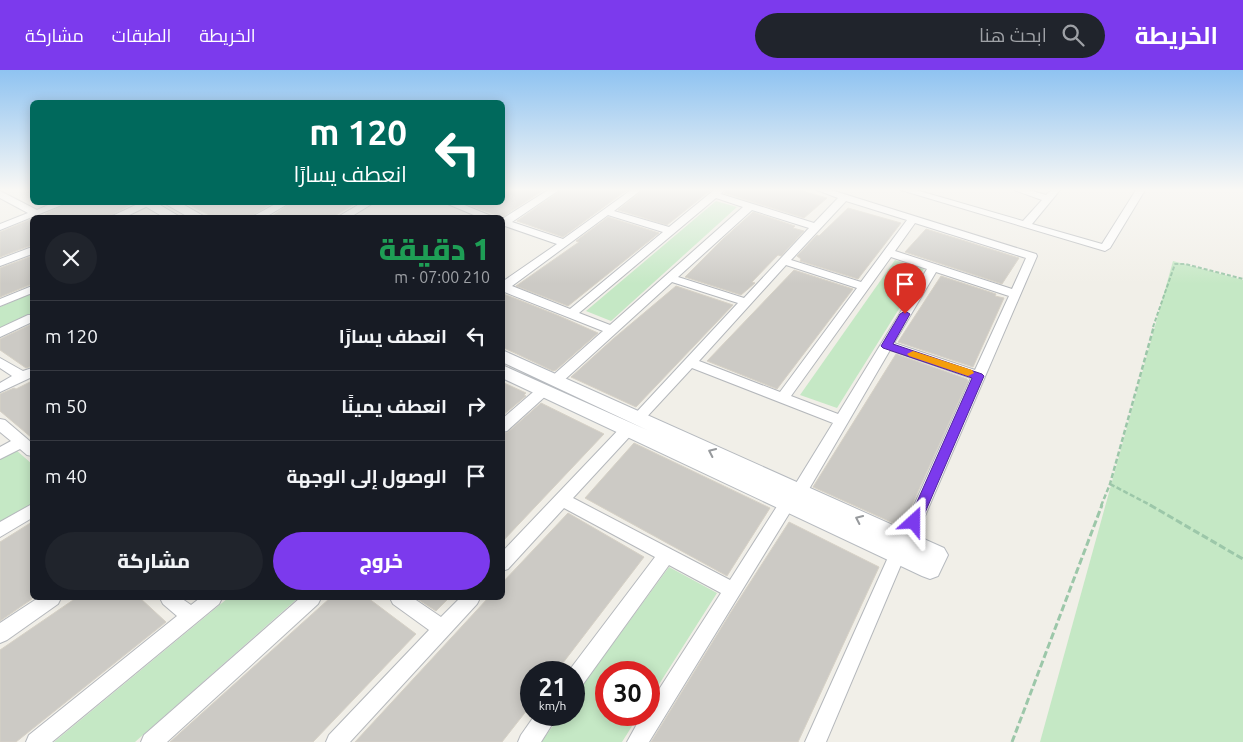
<!DOCTYPE html>
<html lang="ar">
<head>
<meta charset="utf-8">
<style>
	:root { --surface:#171b24; --page:#20242c; --text:#f1f3f6; --muted:#9ea1a6; --line:#363941; --accent:#7c3aed }
	body { margin:0; font-family:Ubuntu,Cairo,sans-serif; background:var(--page); color:var(--text); direction:rtl; height:100vh; display:flex; flex-direction:column; font-size:19px; white-space:nowrap }
	* { box-sizing:border-box; margin:0 }
	p { font-size:16px; color:var(--muted) }
	.icon { flex:none; width:28px; height:28px; fill:none; stroke:currentColor; stroke-width:2; stroke-linecap:round; stroke-linejoin:round }
	.map { position:relative; flex:1; overflow:hidden; direction:ltr }
	.details { position:absolute; left:30px; top:145px; width:475px; height:385px; display:flex; flex-direction:column; background:var(--surface); border-radius:8px; box-shadow:0 2px 12px #0003; direction:rtl }
	.details>* { flex:none }
	.banner { position:absolute; left:30px; top:30px; width:475px; height:105px; border-radius:8px; box-shadow:0 2px 12px #0003; direction:rtl; background:#00695c; color:#fff; overflow:hidden }
	.speed { position:absolute; left:520px; top:591px; display:flex; gap:10px; font-size:25px; font-weight:700; text-align:center }
	.speed>* { display:grid; place-content:center; width:65px; height:65px; border-radius:50%; background:var(--surface); box-shadow:0 2px 12px #0003; line-height:1 }
	.speed small { font-size:12px; font-weight:400 }
	.speed .limit { border:8px solid #d22; background:#fff; color:#111 }
	.pin { position:absolute; display:grid; place-items:center; width:42px; height:42px; color:#fff; margin:-51px -21px; border-radius:50% 50% 50% 0; rotate:-45deg; box-shadow:0 0 5px #0007 }
	.pin .icon { rotate:45deg }
	.me { position:absolute; width:55px; margin:-28px; rotate:24deg; stroke-linejoin:round; filter:drop-shadow(0 0 4px #0008) }
	.turn { display:flex; align-items:center; gap:18px; height:105px; padding:0 15px; font-size:22px }
	.turn .icon { width:65px; height:65px; stroke-width:2.5 }
	.turn b { display:block; font-size:35px; line-height:42px }
	.round { display:grid; place-items:center; flex:none; width:52px; height:52px; border-radius:26px; background:var(--page) }
	.headline { display:flex; align-items:center; justify-content:space-between; height:85px; padding:0 15px }
	h1 { font-size:30px; font-weight:800; line-height:38px; color:#1e9e55 }
	.button { display:flex; gap:10px; margin-top:auto; padding:10px 15px }
	.button a { flex:1; height:58px; border-radius:30px; background:var(--accent); color:#fff; font-size:20px; font-weight:800; line-height:58px; text-align:center }
	.button a+a { background:var(--page); color:var(--text) }
	ul { padding:0; list-style:none }
	li { display:flex; align-items:center; gap:15px; height:70px; padding:0 15px; border-top:1px solid var(--line) }
	li div { flex:1 }
	li b { display:block; font-size:19px }
	li em { font-style:normal }
	header { display:flex; align-items:center; gap:30px; box-sizing:border-box; height:70px; padding:0 25px; background:var(--accent); color:#fff }
	header strong { font-size:24px }
	nav { display:flex; gap:28px; margin-inline-start:auto; font-size:18px }
	.search { width:350px; height:45px; background:var(--page); display:flex; align-items:center; gap:12px; box-sizing:border-box; padding:0 18px; border-radius:28px; color:var(--muted); font-size:19px }
	.map>svg:first-child { display:block }
</style>
</head>
<body>
<header>
<strong>الخريطة</strong>
<div class="search"><svg class="icon" aria-label="search" viewBox="0 0 24 24"><circle cx="10" cy="10" r="6"/><path d="M15 15l6 6"/></svg>ابحث هنا</div>
<nav><a>الخريطة</a><a>الطبقات</a><a>مشاركة</a></nav>
</header>
<div class="map">
<svg width="1243" height="672" viewBox="0 0 1243 672">
	<rect width="100%" height="100%" fill="#f1efe8"/>
	<g fill="#c5e8c5">
		<path d="M 716,131 L 737,137 L 611,251 L 586,241 Z"/>
		<path d="M 895,190 L 924,199 L 837,338 L 800,325 Z"/>
		<path d="M 1173,191 L 1243,210 L 1243,672 L 1040,672 Z"/>
		<path d="M 32,223 L 32,244 L 0,258 L 0,237 Z"/>
		<path d="M 16,380 L 32,394 L 32,434 L 0,455 L 0,389 Z"/>
		<path d="M 669,497 L 717,523 L 649,630 L 649,602 L 606,602 L 606,645 L 639,645 L 622,672 L 541,672 L 561,645 L 574,645 L 574,627 Z"/>
		<path d="M 228,528 L 298,528 L 135,672 L 54,672 Z"/>
	</g>
	<g fill="#cccac5" stroke="#d6d1c6">
		<path d="M 502,120 L 544,120 L 502,147 L 466,134 L 502,132 Z"/>
		<path d="M 561,120 L 627,120 L 563,167 L 517,151 Z"/>
		<path d="M 643,120 L 711,120 L 667,155 L 618,140 Z"/>
		<path d="M 726,120 L 800,120 L 827,128 L 804,148 L 724,123 Z"/>
		<path d="M 71,132 L 124,132 L 130,135 L 106,148 L 52,148 L 45,144 Z"/>
		<path d="M 184,132 L 274,132 L 248,148 L 215,148 Z"/>
		<path d="M 293,132 L 358,132 L 331,148 L 269,148 Z"/>
		<path d="M 848,138 L 901,153 L 858,209 L 800,191 L 801,189 L 797,186 L 817,165 L 819,166 Z"/>
		<path d="M 753,142 L 795,156 L 793,158 L 804,161 L 781,186 L 778,185 L 752,212 L 755,213 L 741,225 L 685,207 L 723,169 Z"/>
		<path d="M 608,147 L 659,163 L 568,236 L 516,216 L 579,172 L 576,171 Z"/>
		<path d="M 32,149 L 32,175 L 0,187 L 0,162 Z"/>
		<path d="M 926,159 L 965,171 L 1019,188 L 1002,214 L 905,182 Z"/>
		<path d="M 32,186 L 32,214 L 0,227 L 0,198 Z"/>
		<path d="M 794,200 L 853,219 L 777,319 L 707,291 Z"/>
		<path d="M 941,206 L 996,224 L 995,226 L 1004,228 L 973,297 L 898,272 Z"/>
		<path d="M 676,216 L 733,235 L 636,337 L 571,307 L 613,269 Z"/>
		<path d="M 504,224 L 557,245 L 598,263 L 556,300 L 553,301 L 502,277 Z"/>
		<path d="M 32,254 L 32,296 L 26,298 L 0,280 L 0,269 Z"/>
		<path d="M 896,284 L 967,309 L 968,311 L 902,457 L 813,417 Z"/>
		<path d="M 32,311 L 32,368 L 0,341 L 0,324 L 14,318 L 16,319 Z"/>
		<path d="M 502,312 L 526,323 L 524,325 L 526,326 L 502,346 Z"/>
		<path d="M 541,333 L 604,364 L 502,472 L 502,364 L 508,362 Z"/>
		<path d="M 634,373 L 770,438 L 727,506 L 585,428 Z"/>
		<path d="M 568,443 L 644,487 L 556,602 L 531,602 L 531,635 L 502,672 L 355,672 L 488,528 L 502,528 L 502,513 Z"/>
		<path d="M 32,452 L 32,529 L 0,551 L 0,472 Z"/>
		<path d="M 789,452 L 879,497 L 798,672 L 651,672 L 731,542 Z"/>
		<path d="M 76,528 L 140,528 L 166,552 L 16,672 L 0,672 L 0,580 Z"/>
		<path d="M 330,528 L 368,528 L 416,564 L 313,672 L 170,672 Z"/>
		<path d="M 416,528 L 449,528 L 436,541 Z"/>
	</g>
	<g fill="none" stroke-linecap="round" stroke-linejoin="round">
		<g stroke="#b5b8bc" stroke-width="2">
			<g id="street">
				<path d="M 548,120 L 559,120 L 512,152 L 563,169 L 631,120 L 641,120 L 614,141 L 669,157 L 714,120 L 724,120 L 721,124 L 814,153 L 838,128 L 817,120 L 831,120 L 1036,184 L 1037,186 L 912,476 L 906,478 L 900,476 L 898,471 L 971,308 L 890,280 L 805,426 L 799,428 L 793,426 L 791,422 L 793,418 L 833,353 L 692,298 L 643,351 L 633,351 L 631,348 L 738,233 L 672,212 L 561,313 L 551,313 L 549,310 L 551,307 L 603,261 L 502,221 L 502,212 L 557,174 L 502,155 L 502,149 ZM 716,128 L 743,137 L 610,255 L 579,243 ZM 846,131 L 907,150 L 861,212 L 791,190 ZM 752,140 L 809,158 L 744,228 L 678,207 ZM 608,145 L 663,162 L 570,239 L 512,216 ZM 915,153 L 1026,188 L 1012,219 L 895,181 ZM 891,187 L 927,199 L 838,344 L 791,326 ZM 786,195 L 857,218 L 780,322 L 699,291 ZM 936,202 L 1009,226 L 975,300 L 894,273 Z"/>
				<path d="M 901,120 L 916,120 L 1023,151 L 1042,130 L 1014,120 L 1029,120 L 1046,125 L 1051,120 L 1060,120 L 1032,154 L 1102,174 L 1136,120 L 1145,120 L 1110,178 L 1105,181 Z"/>
				<path d="M 0,121 L 37,140 L 55,132 L 69,132 L 0,160 L 0,154 L 28,143 L 0,128 Z"/>
				<path d="M 142,132 L 152,134 L 123,148 L 108,148 Z"/>
				<path d="M 279,132 L 291,132 L 264,148 L 250,148 Z"/>
				<path d="M 363,132 L 375,132 L 349,148 L 336,148 Z"/>
				<path d="M 443,132 L 457,132 L 496,148 L 481,148 Z"/>
				<path d="M 32,177 L 32,184 L 0,196 L 0,189 Z"/>
				<path d="M 32,216 L 32,223 L 0,236 L 0,229 Z"/>
				<path d="M 28,245 L 32,245 L 32,252 L 0,267 L 0,258 Z"/>
				<path d="M 0,288 L 23,301 L 32,298 L 32,307 L 0,322 L 0,313 L 12,306 L 0,298 Z"/>
				<path d="M 544,316 L 549,317 L 551,320 L 549,323 L 507,361 L 502,362 L 502,349 L 539,317 Z"/>
				<path d="M 0,349 L 5,350 L 32,373 L 32,386 L 27,385 L 20,379 L 0,389 L 0,377 L 11,371 L 0,362 Z"/>
				<path d="M 628,354 L 633,355 L 635,359 L 633,363 L 573,428 L 730,510 L 781,430 L 787,428 L 793,430 L 795,434 L 649,672 L 627,672 L 642,645 L 649,645 L 649,635 L 721,523 L 669,495 L 581,617 L 574,620 L 574,602 L 568,602 L 655,487 L 564,438 L 508,499 L 502,501 L 502,482 L 623,355 Z"/>
				<path d="M 32,434 L 32,448 L 0,467 L 0,452 Z"/>
				<path d="M 898,476 L 904,478 L 906,483 L 826,672 L 805,672 L 890,483 L 892,478 Z"/>
				<path d="M 38,528 L 61,528 L 58,534 L 7,570 L 0,573 L 0,553 Z"/>
				<path d="M 160,528 L 181,528 L 191,535 L 200,528 L 222,528 L 219,534 L 52,672 L 26,672 L 29,665 L 177,546 L 163,534 Z"/>
				<path d="M 300,528 L 321,528 L 318,534 L 167,672 L 141,672 L 144,665 Z"/>
				<path d="M 390,528 L 413,528 L 441,547 L 460,528 L 480,528 L 477,534 L 350,672 L 326,672 L 329,665 L 429,560 L 393,534 Z"/>
				<path d="M 535,645 L 558,645 L 541,672 L 518,672 L 521,665 Z"/>
			</g>
		</g>
		<g stroke="#b6babf" stroke-width="2">
			<g id="secondary">
				<path d="M 138,132 L 155,132 L 182,148 L 165,148 Z"/>
				<path d="M 162,132 L 179,132 L 207,148 L 190,148 Z"/>
				<path d="M 502,280 L 944,478 L 948,485 L 938,506 L 930,509 L 922,506 L 502,308 L 502,295 L 647,360 L 502,292 Z"/>
			</g>
		</g>
		<path stroke="#9cc7a9" stroke-width="2" stroke-dasharray="4 2" stroke-linecap="butt" d="M 1153,257 L 1175,194 L 1185,194 L 1243,209"/>
		<g stroke="#9cc7a9" stroke-width="2.5" stroke-dasharray="5 2.5" stroke-linecap="butt">
			<path d="M 1110,414 L 1152,436"/>
			<path d="M 1101,436 L 1110,414 L 1154,256"/>
		</g>
		<g stroke="#9cc7a9" stroke-width="3" stroke-dasharray="7 3" stroke-linecap="butt">
			<path d="M 1150,435 L 1243,489"/>
			<path d="M 1012,672 L 1102,435"/>
		</g>
		<use href="#street" fill="#fff" fill-rule="evenodd"/>
		<use href="#secondary" fill="#fff" fill-rule="evenodd"/>
	</g>
	<defs><path id="oneway-chevron" d="M-2-3.5L2.5 0L-2 3.5" fill="none" stroke-width="1.6" stroke-linecap="round" stroke-linejoin="round" transform="scale(1.25)"/></defs>
	<g stroke="#979a9d">
		<use href="#oneway-chevron" transform="translate(712 382) rotate(-155)"/>
		<use href="#oneway-chevron" transform="translate(859 449) rotate(-155)"/>
	</g>
	<linearGradient id="sky" x2="0" y2="1"><stop stop-color="#8fc3f1"/><stop offset="0.56" stop-color="#f9f8f5"/><stop offset="1" stop-color="#f9f8f5" stop-opacity="0"/></linearGradient>
	<rect width="1243" height="214" fill="url(#sky)"/>
	<path fill="#7c3aed" stroke="#51269a" d="M 905,241 L 910,244 L 893,274 L 982,304 L 984,306 L 921,452 L 919,456 L 914,458 L 910,456 L 908,452 L 972,308 L 883,278 L 881,276 L 900,244 Z"/>
	<path fill="#f59e0b" d="M 913,281 L 972,300 L 974,303 L 968,306 L 909,286 L 907,284 Z"/>
</svg>
<div class="speed"><div>21<small>km/h</small></div><div class="limit">30</div></div>
<div class="pin" style="left:905px;top:244px;background:#d93025"><svg class="icon" aria-label="arrive" viewBox="0 0 24 24"><path d="M6 21V4h12l-3 4 3 4H6"/></svg></div>
<svg class="me" style="left:914px;top:452px" viewBox="-20 -20 40 40"><path d="M0-17L14 15 0 8-14 15z" fill="#7c3aed" stroke="#fff" stroke-width="4"/></svg>
<div class="banner">
<div class="turn"><svg class="icon" aria-label="left" viewBox="0 0 24 24"><path d="M17 20v-9H6M10 6l-5 5 5 5"/></svg><div><b>120 m</b>انعطف يسارًا</div></div>
</div>
<section class="details">
<div class="headline"><div><h1>1 دقيقة</h1><p>210 m · 07:00</p></div><a class="round"><svg class="icon" aria-label="close" viewBox="0 0 24 24"><path d="M6 6l12 12M18 6L6 18"/></svg></a></div>
<ul>
<li><svg class="icon" aria-label="left" viewBox="0 0 24 24"><path d="M17 20v-9H6M10 6l-5 5 5 5"/></svg><div><b>انعطف يسارًا</b></div><em>120 m</em></li>
<li><svg class="icon" aria-label="right" viewBox="0 0 24 24"><path d="M7 20v-9h11M14 6l5 5-5 5"/></svg><div><b>انعطف يمينًا</b></div><em>50 m</em></li>
<li><svg class="icon" aria-label="arrive" viewBox="0 0 24 24"><path d="M6 21V4h12l-3 4 3 4H6"/></svg><div><b>الوصول إلى الوجهة</b></div><em>40 m</em></li>
</ul>
<div class="button"><a>خروج</a><a>مشاركة</a></div>
</section>
</div>
</body>
</html>
